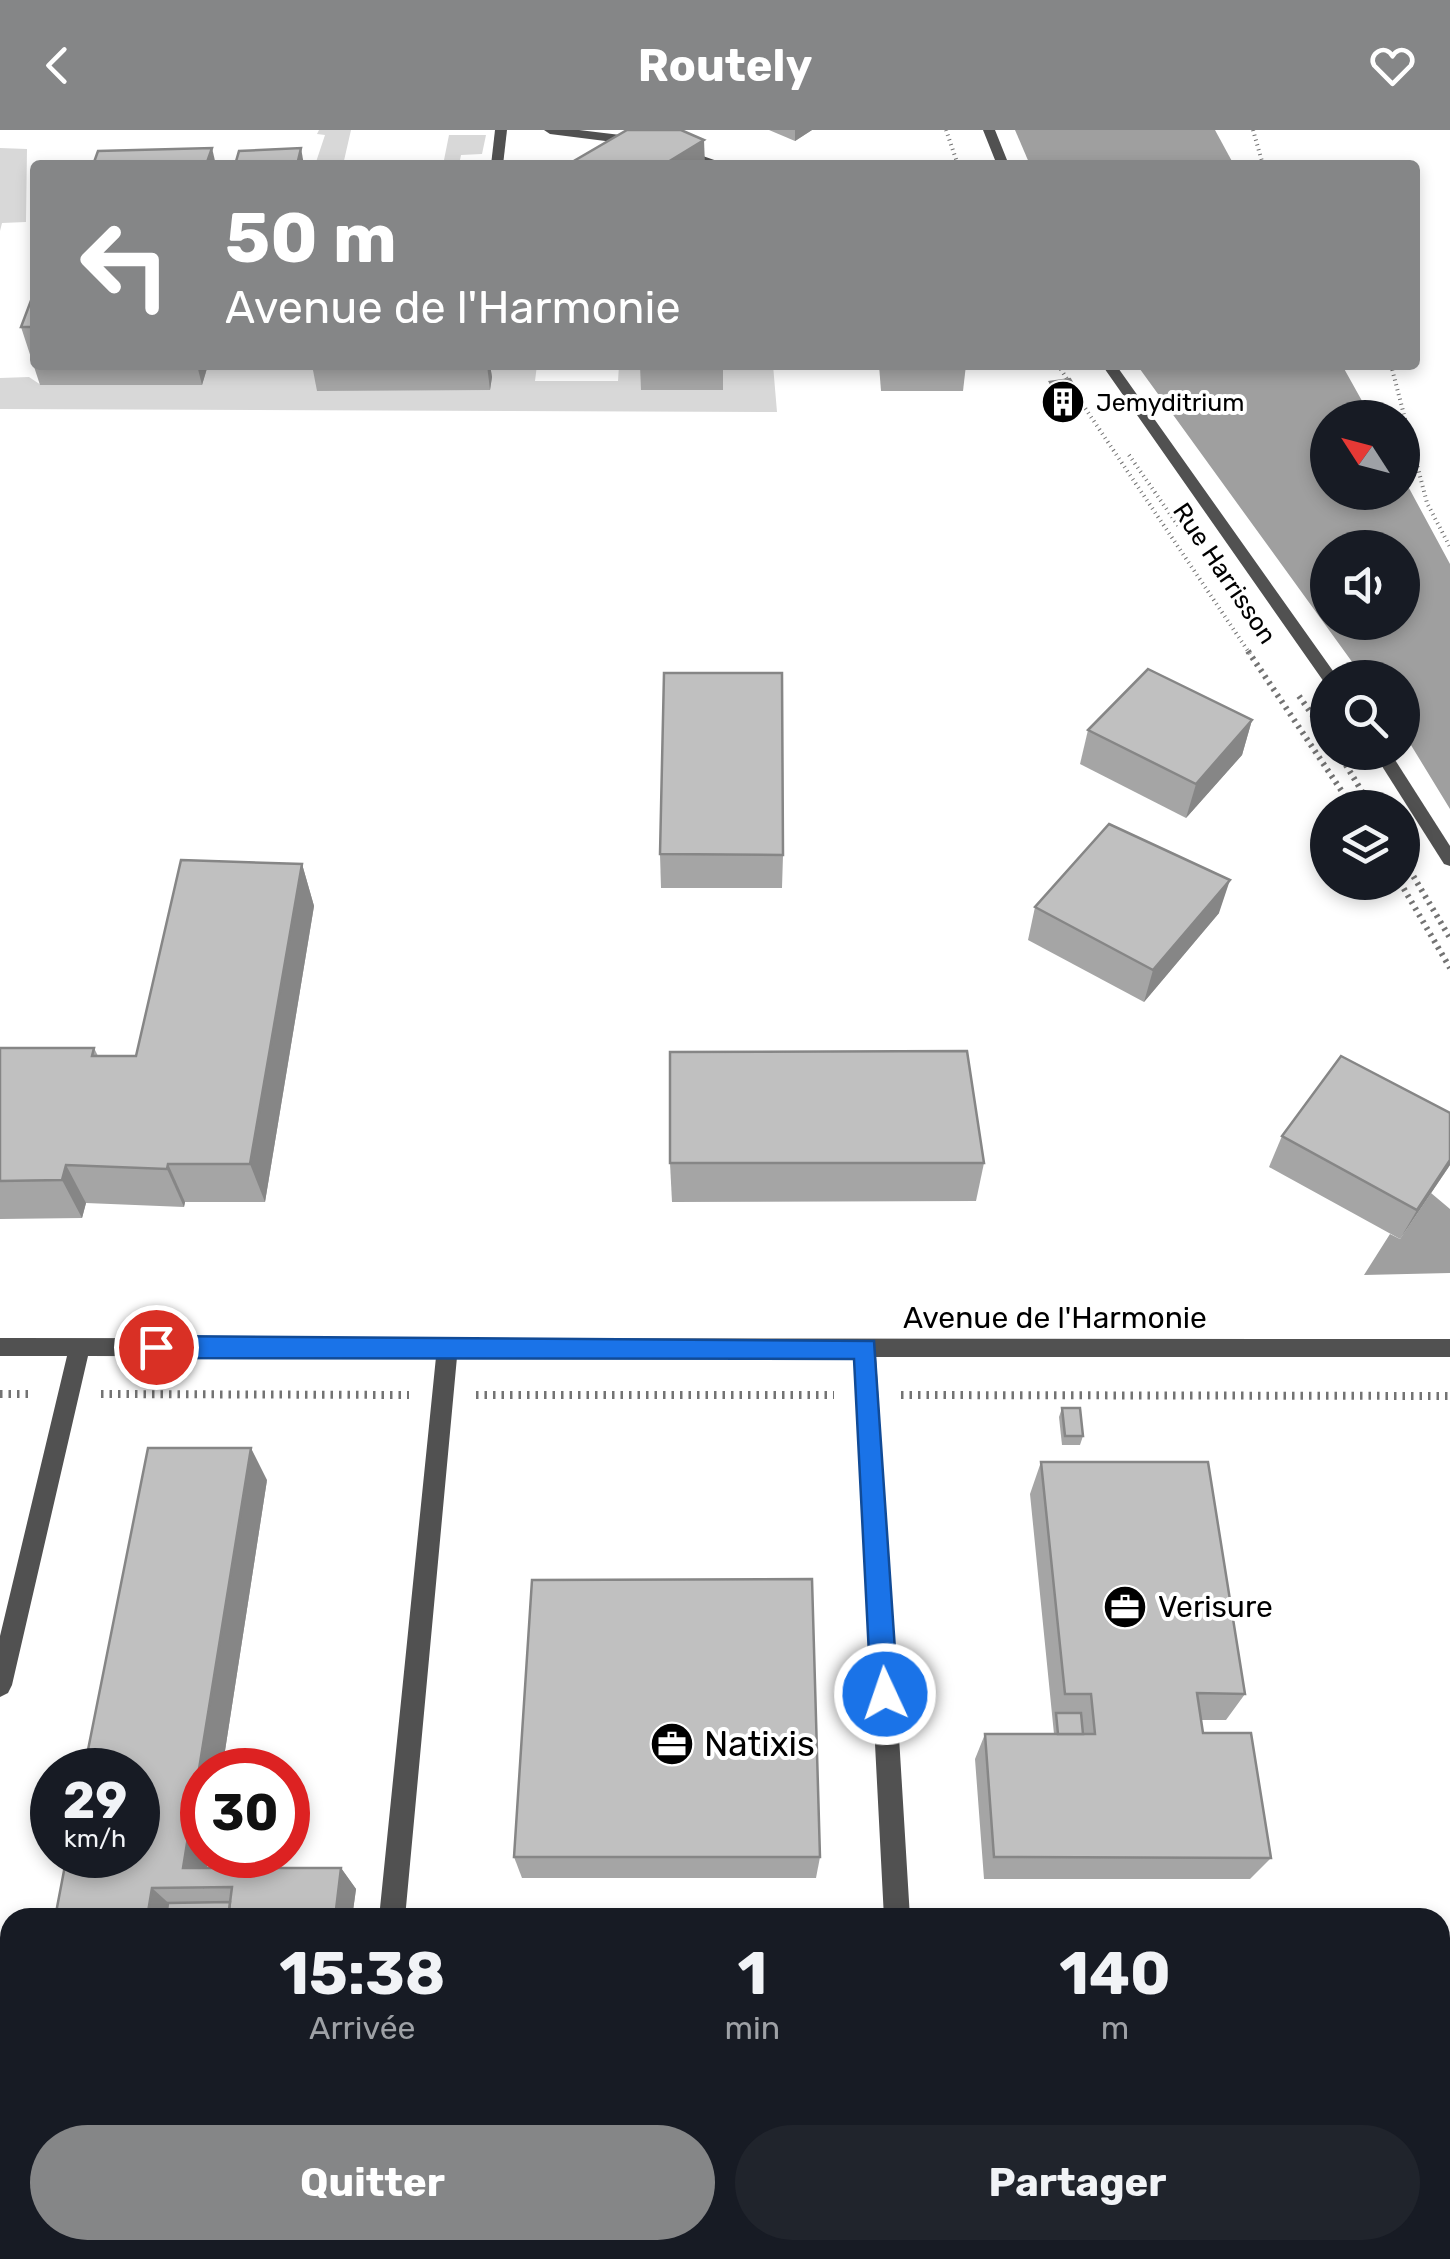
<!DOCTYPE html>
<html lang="fr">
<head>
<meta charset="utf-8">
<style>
	:root { --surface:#171b24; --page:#20242c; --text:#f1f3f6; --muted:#9ea1a6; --accent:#858687 }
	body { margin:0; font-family:Rubik,sans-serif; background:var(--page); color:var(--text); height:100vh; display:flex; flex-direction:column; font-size:38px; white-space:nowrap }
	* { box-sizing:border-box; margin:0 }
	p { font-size:32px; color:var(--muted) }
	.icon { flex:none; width:55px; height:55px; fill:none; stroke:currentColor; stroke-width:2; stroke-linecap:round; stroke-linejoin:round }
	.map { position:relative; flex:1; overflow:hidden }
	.sheet { position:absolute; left:0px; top:1778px; width:1450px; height:352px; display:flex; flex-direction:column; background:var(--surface); border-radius:30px 30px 0 0; box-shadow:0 5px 15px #0003 }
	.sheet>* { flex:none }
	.banner { position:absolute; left:30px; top:30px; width:1390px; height:210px; border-radius:10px; box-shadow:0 5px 15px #0003; background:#858687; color:#fff; overflow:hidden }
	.needle { width:65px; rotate:306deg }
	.controls { position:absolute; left:1310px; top:270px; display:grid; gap:20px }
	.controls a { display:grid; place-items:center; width:110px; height:110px; border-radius:50%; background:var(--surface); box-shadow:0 5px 15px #0003; font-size:50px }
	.speed { position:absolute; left:30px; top:1618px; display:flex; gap:20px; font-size:50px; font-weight:700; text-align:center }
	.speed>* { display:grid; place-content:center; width:130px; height:130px; border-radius:50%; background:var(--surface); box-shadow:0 5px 15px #0003; line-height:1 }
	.speed small { font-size:25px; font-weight:400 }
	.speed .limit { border:15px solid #d22; background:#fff; color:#111 }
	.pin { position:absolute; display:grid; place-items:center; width:85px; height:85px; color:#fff; margin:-42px; border:5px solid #fff; border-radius:50%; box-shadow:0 2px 10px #0007 }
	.me { position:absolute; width:110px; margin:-55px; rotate:357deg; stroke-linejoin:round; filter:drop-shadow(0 0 8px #0008) }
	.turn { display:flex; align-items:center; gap:35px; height:210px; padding:0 30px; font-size:45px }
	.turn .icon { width:130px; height:130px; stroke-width:2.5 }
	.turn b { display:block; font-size:70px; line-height:85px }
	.eta { display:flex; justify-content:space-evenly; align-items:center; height:170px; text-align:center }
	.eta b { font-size:60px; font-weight:700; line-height:70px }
	.action { display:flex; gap:20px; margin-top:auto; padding:20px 30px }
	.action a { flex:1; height:115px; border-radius:60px; background:var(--accent); color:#fff; font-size:40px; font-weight:700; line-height:115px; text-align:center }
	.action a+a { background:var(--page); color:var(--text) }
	header { display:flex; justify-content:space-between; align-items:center; height:130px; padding:0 30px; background:var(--accent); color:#fff; font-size:45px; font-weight:700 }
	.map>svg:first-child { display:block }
</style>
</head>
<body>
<header><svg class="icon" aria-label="back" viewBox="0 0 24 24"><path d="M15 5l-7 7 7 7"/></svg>Routely<svg class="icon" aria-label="heart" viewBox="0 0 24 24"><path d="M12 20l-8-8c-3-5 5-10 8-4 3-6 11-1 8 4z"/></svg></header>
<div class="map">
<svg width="1450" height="2129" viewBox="0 0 1450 2129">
	<rect width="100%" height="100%" fill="#fff"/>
	<g fill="#d8d8d8">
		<path d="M 319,0 L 351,0 L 343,35 L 315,35 L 325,5 L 317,4 Z"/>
		<path d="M 449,5 L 486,5 L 482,24 L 461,25 L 459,35 L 443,35 Z"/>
		<path d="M 0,18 L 27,19 L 26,92 L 2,93 L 0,101 Z"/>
		<path d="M 208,235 L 537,235 L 535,251 L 618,251 L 619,235 L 642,235 L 642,260 L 722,260 L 723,235 L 773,235 L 777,282 L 0,279 L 0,248 L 29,247 L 41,255 L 201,255 Z"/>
	</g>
	<g fill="#9f9f9f" fill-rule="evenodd">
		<path d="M 1015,0 L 1215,0 L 1234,35 L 1030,35 Z"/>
		<path d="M 1137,235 L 1342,235 L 1371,287 L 1328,288 L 1328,362 L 1402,362 L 1403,347 L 1450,434 L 1450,679 L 1403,602 L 1402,548 L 1363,547 ZM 1328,418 L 1402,418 L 1402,492 L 1328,492 Z"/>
		<path d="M 1431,1063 L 1450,1079 L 1450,1143 L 1364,1145 L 1390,1104 L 1400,1109 Z"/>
	</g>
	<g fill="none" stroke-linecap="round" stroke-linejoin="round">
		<g stroke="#737373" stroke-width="4" stroke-dasharray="1 4" stroke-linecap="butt">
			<path d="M 946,0 L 958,35"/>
			<path d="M 1253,0 L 1263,35"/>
			<path d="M 1058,235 L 1071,255"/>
			<path d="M 1391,235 L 1427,373 L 1450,417"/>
			<path d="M 1077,266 L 1250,524"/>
			<path d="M 1129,325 L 1179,397"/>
		</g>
		<g stroke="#737373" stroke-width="6" stroke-dasharray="2.5 5" stroke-linecap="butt">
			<path d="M 1248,521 L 1353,678"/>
			<path d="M 1299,566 L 1328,607"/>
			<path d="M 1338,622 L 1372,678"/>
			<path d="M 1402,727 L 1450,808"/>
			<path d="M 1400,752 L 1450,838"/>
		</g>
		<g stroke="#737373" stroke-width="8" stroke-dasharray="2.5 6" stroke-linecap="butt">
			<path d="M 0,1264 L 34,1264"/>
			<path d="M 101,1264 L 409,1265"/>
			<path d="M 476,1265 L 834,1265"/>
			<path d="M 901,1265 L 1450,1266"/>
		</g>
		<g fill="#515151" fill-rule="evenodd">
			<path d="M 495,0 L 507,0 L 503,35 L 491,35 Z"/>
			<path d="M 544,0 L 579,0 L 637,7 L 643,11 L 637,15 L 550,4 Z"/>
			<path d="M 983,0 L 995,0 L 1009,35 L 997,35 Z"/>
			<path d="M 680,18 L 720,32 L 722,35 L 704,35 L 676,25 L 674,22 Z"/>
			<path d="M 1102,235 L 1116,235 L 1338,548 L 1328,548 L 1328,553 L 1324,552 Z"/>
			<path d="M 1373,622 L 1390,622 L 1450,716 L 1450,736 L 1444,734 Z"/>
			<path d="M 0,1208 L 1450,1209 L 1450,1227 L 876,1227 L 910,1788 L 884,1788 L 855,1227 L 457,1227 L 405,1788 L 379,1788 L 436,1227 L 88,1226 L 12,1555 L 8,1563 L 0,1567 L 0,1506 L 67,1226 L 0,1226 Z"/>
			<rect x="346" y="2120" width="28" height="9"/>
			<path d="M 902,2120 L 930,2120 L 931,2129 L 903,2129 Z"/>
		</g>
	</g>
	<g fill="#a5a5a5">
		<path d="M 769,0 L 812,0 L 795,11 Z"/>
		<path d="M 35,160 L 35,235 L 208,235 L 202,255 L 40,255 L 21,197 Z"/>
		<path d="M 312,235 L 490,235 L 492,247 L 490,260 L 317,261 Z"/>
		<path d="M 640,235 L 723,235 L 723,260 L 641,260 Z"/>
		<path d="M 879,235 L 966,235 L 963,261 L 881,261 Z"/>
		<path d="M 1050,252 L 1080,267 L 1078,279 L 1056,278 L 1048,265 Z"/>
		<path d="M 1252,590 L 1242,625 L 1186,688 L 1080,634 L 1088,600 Z"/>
		<path d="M 660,724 L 783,725 L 782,758 L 661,758 Z"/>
		<path d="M 302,734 L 314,776 L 265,1072 L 185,1072 L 184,1077 L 86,1073 L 82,1088 L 0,1089 L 0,918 L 94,918 L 98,926 L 136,926 Z"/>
		<path d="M 1035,777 L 1219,783 L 1144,872 L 1028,810 Z"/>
		<path d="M 1450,983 L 1450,1035 L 1400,1109 L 1269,1037 L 1282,1006 Z"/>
		<path d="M 670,1033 L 984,1033 L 976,1071 L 672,1072 Z"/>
		<path d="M 1062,1278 L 1083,1306 L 1080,1315 L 1062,1315 L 1059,1287 Z"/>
		<path d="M 1041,1332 L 1245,1564 L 1226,1590 L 1201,1590 L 1203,1603 L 1271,1728 L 1250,1749 L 984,1749 L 975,1629 L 985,1604 L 1054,1604 L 1030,1364 Z"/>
		<path d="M 267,1350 L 222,1640 L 202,1640 L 202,1725 L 209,1725 L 207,1738 L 341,1738 L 356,1759 L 352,1788 L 55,1788 Z"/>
		<path d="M 514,1727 L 820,1727 L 816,1748 L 522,1748 Z"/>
	</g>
	<g fill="#868686">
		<path d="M 795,0 L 812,0 L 795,11 Z"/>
		<path d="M 704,10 L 705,35 L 663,35 Z"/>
		<path d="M 212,18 L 216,35 L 206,35 Z"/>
		<path d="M 301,18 L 304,35 L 297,35 Z"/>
		<path d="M 197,235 L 208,235 L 202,255 Z"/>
		<path d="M 487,235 L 490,235 L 492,247 L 490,260 Z"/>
		<path d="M 1252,590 L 1242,625 L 1186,688 L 1196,654 Z"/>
		<path d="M 302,734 L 314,776 L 265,1072 L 250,1034 Z"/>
		<path d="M 1230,750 L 1219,783 L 1144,872 L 1153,840 Z"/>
		<path d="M 1450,1030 L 1450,1035 L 1400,1109 L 1417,1080 Z"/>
		<path d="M 168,1034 L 185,1072 L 184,1077 L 167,1039 Z"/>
		<path d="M 66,1035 L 86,1073 L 82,1088 L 62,1050 Z"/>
		<path d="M 251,1318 L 267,1350 L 222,1640 L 202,1640 L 202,1725 L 209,1725 L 204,1759 L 183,1738 Z"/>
		<path d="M 341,1738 L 356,1759 L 352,1788 L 335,1788 Z"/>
		<path d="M 152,1758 L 174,1778 L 173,1788 L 147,1788 Z"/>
	</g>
	<g fill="#c0c0c0" stroke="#868686" stroke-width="2.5">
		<path d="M 627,0 L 681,0 L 704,10 L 663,35 L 567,35 Z"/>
		<path d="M 212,18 L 206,35 L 93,35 L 98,21 Z"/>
		<path d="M 301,18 L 297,35 L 235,35 L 239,21 Z"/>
		<path d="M 35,160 L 35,197 L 21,197 Z"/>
		<path d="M 1070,249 L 1080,267 L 1058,266 L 1050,252 Z"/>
		<path d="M 1148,539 L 1252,590 L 1196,654 L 1088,600 Z"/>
		<path d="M 664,543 L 782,543 L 783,725 L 660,724 Z"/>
		<path d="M 1109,694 L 1230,750 L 1153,840 L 1035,777 Z"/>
		<path d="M 181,730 L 302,734 L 250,1034 L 168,1034 L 167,1039 L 66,1035 L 62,1050 L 0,1051 L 0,918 L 94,918 L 92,926 L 136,926 Z"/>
		<path d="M 967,921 L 984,1033 L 670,1033 L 670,922 Z"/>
		<path d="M 1341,926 L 1450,983 L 1450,1030 L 1417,1080 L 1282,1006 Z"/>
		<path d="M 1062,1278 L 1080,1278 L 1083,1306 L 1065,1306 Z"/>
		<path d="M 148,1318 L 251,1318 L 183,1738 L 341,1738 L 335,1788 L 228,1788 L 232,1757 L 152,1758 L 147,1788 L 55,1788 L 67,1725 L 138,1725 L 138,1640 L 84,1640 Z"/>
		<path d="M 1041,1332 L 1208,1332 L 1245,1564 L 1197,1563 L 1203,1603 L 1251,1603 L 1271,1728 L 994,1727 L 985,1604 L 1095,1604 L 1091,1564 L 1065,1564 Z"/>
		<path d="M 812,1449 L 820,1727 L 514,1727 L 532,1450 Z"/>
		<path d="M 1056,1583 L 1081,1583 L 1083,1604 L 1058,1604 Z"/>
		<path d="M 230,1772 L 228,1788 L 166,1788 L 168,1773 Z"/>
	</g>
	<path fill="#1a73e8" stroke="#114b97" stroke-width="2.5" d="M 156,1206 L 874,1211 L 898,1564 L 894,1573 L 885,1577 L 875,1573 L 871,1564 L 854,1229 L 156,1228 L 144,1217 Z"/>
	<defs>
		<g id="building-disc" transform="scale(2.25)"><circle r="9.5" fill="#000" stroke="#fff"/><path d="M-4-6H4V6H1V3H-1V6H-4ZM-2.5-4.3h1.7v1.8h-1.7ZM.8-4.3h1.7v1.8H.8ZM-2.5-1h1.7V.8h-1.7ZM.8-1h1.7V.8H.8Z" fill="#fff"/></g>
		<g id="office-disc" transform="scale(2.25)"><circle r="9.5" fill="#000" stroke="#fff"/><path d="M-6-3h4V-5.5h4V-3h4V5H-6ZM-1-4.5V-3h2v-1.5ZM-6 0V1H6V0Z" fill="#fff"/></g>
	</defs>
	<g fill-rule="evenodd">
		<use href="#building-disc" x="1063" y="272"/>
		<use href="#office-disc" x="1125" y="1477"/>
		<use href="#office-disc" x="672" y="1614"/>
	</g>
	<g text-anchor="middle" stroke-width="8" stroke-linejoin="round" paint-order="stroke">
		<g font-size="25" fill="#000" stroke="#fff" text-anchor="start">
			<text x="1096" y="281">Jemyditrium</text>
		</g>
		<g font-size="25" fill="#000" stroke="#fff">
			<text transform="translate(1225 443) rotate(56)" y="9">Rue Harrisson</text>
		</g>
		<g font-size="30" fill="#000" stroke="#fff">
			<text x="1055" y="1198">Avenue de l'Harmonie</text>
		</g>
		<g font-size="30" fill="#000" stroke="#fff" text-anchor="start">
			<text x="1158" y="1487">Verisure</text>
		</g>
		<g font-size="35" fill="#000" stroke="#fff" text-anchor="start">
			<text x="704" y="1626">Natixis</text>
		</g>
	</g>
</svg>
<div class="controls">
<a><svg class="needle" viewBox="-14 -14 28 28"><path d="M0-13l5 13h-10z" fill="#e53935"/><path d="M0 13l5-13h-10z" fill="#9ea1a6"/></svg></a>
<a><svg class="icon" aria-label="sound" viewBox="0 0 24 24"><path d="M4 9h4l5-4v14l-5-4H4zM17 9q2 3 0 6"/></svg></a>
<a><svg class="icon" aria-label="search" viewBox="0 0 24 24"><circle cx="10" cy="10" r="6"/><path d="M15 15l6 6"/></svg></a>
<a><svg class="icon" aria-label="layers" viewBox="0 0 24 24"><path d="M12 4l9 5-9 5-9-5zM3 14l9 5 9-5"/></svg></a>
</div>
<div class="speed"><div>29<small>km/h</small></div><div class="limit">30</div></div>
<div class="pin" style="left:156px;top:1217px;background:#d93025"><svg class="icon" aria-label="arrive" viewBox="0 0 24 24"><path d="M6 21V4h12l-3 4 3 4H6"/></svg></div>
<svg class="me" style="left:885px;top:1564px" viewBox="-20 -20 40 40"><circle r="17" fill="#1a73e8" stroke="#fff" stroke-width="3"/><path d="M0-11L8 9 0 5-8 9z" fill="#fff"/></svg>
<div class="banner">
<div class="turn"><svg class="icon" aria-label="left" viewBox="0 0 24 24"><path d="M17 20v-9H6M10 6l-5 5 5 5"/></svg><div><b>50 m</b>Avenue de l'Harmonie</div></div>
</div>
<section class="sheet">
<div class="eta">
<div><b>15:38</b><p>Arrivée</p></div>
<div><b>1</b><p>min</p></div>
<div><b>140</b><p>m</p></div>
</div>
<div class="action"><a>Quitter</a><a>Partager</a></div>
</section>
</div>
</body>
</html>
